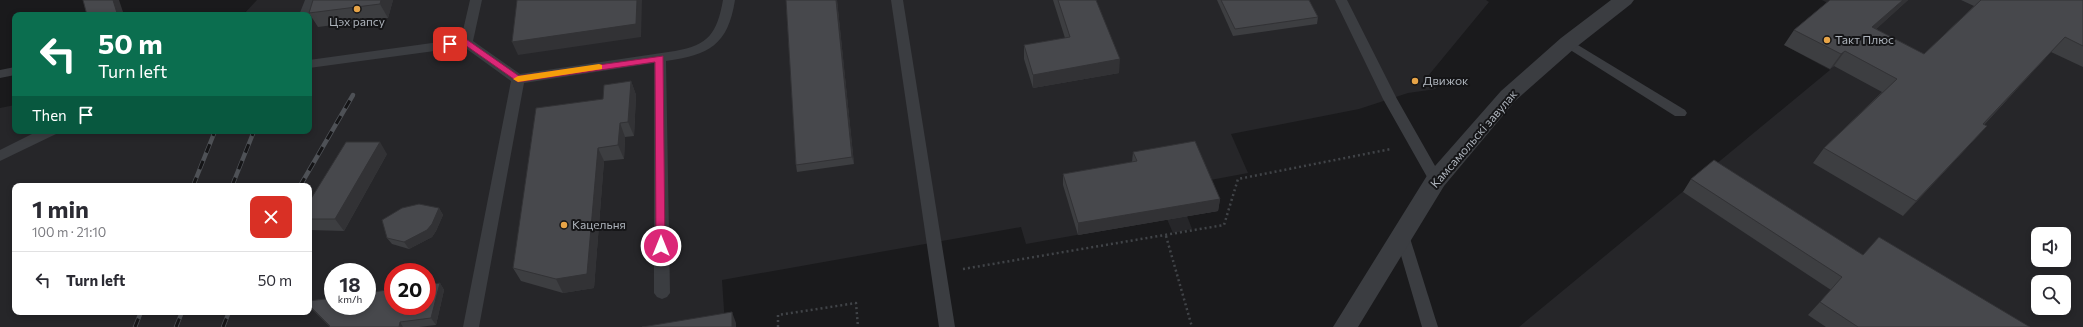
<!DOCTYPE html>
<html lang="en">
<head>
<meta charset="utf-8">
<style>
	:root { --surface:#fff; --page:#f7f7f7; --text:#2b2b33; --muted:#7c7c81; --line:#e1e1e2 }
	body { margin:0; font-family:Commissioner,sans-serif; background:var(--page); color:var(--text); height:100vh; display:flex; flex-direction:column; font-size:15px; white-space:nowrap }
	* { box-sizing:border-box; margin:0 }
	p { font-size:13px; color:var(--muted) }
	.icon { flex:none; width:22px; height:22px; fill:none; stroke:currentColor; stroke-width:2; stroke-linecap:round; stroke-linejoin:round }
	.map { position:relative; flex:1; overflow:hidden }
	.drawer { position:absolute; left:12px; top:183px; width:300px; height:132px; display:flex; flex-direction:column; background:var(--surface); border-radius:8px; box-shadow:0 2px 6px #0003 }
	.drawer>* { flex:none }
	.guide { position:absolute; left:12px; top:12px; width:300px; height:122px; border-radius:8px; box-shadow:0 2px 6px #0003; background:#0b6e4f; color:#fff; overflow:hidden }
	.controls { position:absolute; left:2031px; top:227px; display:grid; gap:8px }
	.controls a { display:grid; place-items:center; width:40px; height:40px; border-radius:8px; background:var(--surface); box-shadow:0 2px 6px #0003; font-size:20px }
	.speed { position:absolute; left:324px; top:263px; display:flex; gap:8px; font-size:20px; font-weight:700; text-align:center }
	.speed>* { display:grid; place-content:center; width:52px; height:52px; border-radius:50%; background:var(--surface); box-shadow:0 2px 6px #0003; line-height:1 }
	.speed small { font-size:10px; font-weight:400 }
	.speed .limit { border:6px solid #d22; background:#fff; color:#111 }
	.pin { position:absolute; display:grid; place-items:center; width:34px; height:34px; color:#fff; margin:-17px; border-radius:8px; box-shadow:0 2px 6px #0006 }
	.me { position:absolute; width:44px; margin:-22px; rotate:0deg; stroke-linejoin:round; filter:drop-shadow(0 0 3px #0008) }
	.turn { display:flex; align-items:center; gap:14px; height:84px; padding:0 20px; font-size:18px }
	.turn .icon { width:52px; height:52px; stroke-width:2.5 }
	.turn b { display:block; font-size:28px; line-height:34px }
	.then { display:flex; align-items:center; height:38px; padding:0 20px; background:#0003; gap:8px; font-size:15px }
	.round { display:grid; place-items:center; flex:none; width:42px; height:42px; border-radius:8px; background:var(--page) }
	.headline { display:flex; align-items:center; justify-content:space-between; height:68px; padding:0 20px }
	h1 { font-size:24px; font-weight:700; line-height:30px }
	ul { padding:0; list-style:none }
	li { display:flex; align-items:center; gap:12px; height:56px; padding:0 20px; border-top:1px solid var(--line) }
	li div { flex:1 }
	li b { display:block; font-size:15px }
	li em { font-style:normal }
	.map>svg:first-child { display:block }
</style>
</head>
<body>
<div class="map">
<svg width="2083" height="327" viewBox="0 0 2083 327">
	<rect width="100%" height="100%" fill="#1a1a1c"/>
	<g fill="#262629" fill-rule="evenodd">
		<path d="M 257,0 L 1486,0 L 1489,2 L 1428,76 L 1436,89 L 1408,93 L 1359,109 L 1231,134 L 1248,173 L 1205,181 L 1218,211 L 1187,216 L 1192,229 L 1173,233 L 1167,219 L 1026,244 L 1021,227 L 722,280 L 725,325 L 736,327 L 0,327 L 0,108 L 15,105 L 15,131 L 309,131 L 309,15 L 243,15 ZM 15,186 L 309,186 L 309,312 L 15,312 ZM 333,272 L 367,272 L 367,306 L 333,306 ZM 393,272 L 427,272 L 427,306 L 393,306 Z"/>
		<path d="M 1822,0 L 2060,0 L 2083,10 L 2083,327 L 1519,327 L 1830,70 L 1784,45 L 1831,5 ZM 2038,234 L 2064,234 L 2064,260 L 2038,260 ZM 2038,282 L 2064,282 L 2064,308 L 2038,308 Z"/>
	</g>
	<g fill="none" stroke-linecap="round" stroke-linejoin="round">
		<g stroke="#414448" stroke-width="2.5" stroke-dasharray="2 3" stroke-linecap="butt">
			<path d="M 1166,236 L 1192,327"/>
			<path d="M 963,269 L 1224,225 L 1238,179 L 1391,149"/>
			<path d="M 778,327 L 778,315 L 856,303 L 858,327"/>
		</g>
		<g fill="#3b3d41" fill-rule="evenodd">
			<path d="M 305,0 L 317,0 L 309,18 L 309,15 L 299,15 Z"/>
			<path d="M 470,0 L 482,0 L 473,41 L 520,74 L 675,51 C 709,45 717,33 723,0 L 735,0 C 728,45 709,55 666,61 L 670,293 L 667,297 L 662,299 L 657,297 L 654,293 L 654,63 L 524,83 L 479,327 L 463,327 L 511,81 L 464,47 L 309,68 L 309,60 L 461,39 Z"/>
			<path d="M 891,0 L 903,0 L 955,327 L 939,327 Z"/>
			<path d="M 1335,0 L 1347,0 L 1397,99 L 1443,180 L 1441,184 L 1436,185 L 1431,184 L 1383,99 Z"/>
			<path d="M 1568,39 L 1685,110 L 1687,113 L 1685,116 L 1675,116 L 1564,46 L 1562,43 L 1564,40 Z"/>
			<path d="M 15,67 L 15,75 L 0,78 L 0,70 Z"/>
			<path d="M 38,131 L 58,131 L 56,134 L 0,161 L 0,150 Z"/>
			<path d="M 1402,229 L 1407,231 L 1409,235 L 1438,327 L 1422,327 L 1395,235 L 1397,231 Z"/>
		</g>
		<path fill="#3b3d41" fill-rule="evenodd" d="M 1611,0 L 1634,0 L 1631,4 L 1575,48 L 1515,101 L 1444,186 L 1358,327 L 1333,327 L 1428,174 L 1501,91 L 1561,38 Z"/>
		<g stroke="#4e5156" stroke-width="4.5">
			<g id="rail">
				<path d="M 193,186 L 215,131"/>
				<path d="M 232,186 L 254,131"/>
				<path d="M 300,186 L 353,95"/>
				<path d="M 135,327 L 141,312"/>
				<path d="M 176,327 L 182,312"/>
				<path d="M 223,327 L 229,312"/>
			</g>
		</g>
		<use href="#rail" stroke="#151517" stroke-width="3" stroke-dasharray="9" stroke-linecap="butt"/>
	</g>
	<g fill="#3d3e41">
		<path d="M 313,0 L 393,0 L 388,18 L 318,27 L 309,13 Z"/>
		<path d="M 786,0 L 837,0 L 854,164 L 797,172 L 796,165 Z"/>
		<path d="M 1053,0 L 1096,0 L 1119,73 L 1033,88 L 1024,59 L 1024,45 L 1065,38 Z"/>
		<path d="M 1217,0 L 1309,0 L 1318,17 L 1317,24 L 1233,36 Z"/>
		<path d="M 1830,0 L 1908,0 L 1876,29 L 1924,54 L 1974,6 L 1961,0 L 2083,0 L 2083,67 L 2051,52 L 1984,125 L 1973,141 L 1903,216 L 1813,163 L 1824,148 L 1882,92 L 1834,66 L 1830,69 L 1784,45 L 1794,30 Z"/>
		<path d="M 631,81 L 636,95 L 634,136 L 625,137 L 624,159 L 604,161 L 594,288 L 563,293 L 521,281 L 513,268 L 603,99 Z"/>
		<path d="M 1133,152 L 1220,199 L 1218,211 L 1078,235 L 1063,185 L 1063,174 L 1132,162 Z"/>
		<path d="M 387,154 L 344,231 L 309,230 L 309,202 Z"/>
		<path d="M 1691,179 L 1863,255 L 2030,327 L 1826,327 L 1808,315 L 1831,290 L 1683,192 Z"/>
		<path d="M 439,208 L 443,215 L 436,231 L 432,237 L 409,249 L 392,244 L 387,238 Z"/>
		<path d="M 440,283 L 444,290 L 436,325 L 419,327 L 329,327 L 330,327 L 309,306 L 309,301 Z"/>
	</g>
	<g fill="#323235">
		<path d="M 113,0 L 119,0 L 124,15 L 113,15 Z"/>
		<path d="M 381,0 L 393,0 L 388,18 L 380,4 Z"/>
		<path d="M 637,0 L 642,0 L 641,37 L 518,55 L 512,42 Z"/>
		<path d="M 836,0 L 837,0 L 854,164 L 852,157 Z"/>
		<path d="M 1903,0 L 1908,0 L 1862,42 L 1872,27 Z"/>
		<path d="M 2065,37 L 2051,52 L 1970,139 L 1983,124 Z"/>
		<path d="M 1845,51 L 1834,66 L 1830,69 L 1841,54 Z"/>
		<path d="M 1120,59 L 1119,73 L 1033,88 L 1033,75 Z"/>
		<path d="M 631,81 L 636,95 L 634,136 L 628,122 Z"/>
		<path d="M 620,123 L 625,137 L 624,159 L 618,145 Z"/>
		<path d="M 1987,126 L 1903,216 L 1916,201 Z"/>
		<path d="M 380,142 L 387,154 L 344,231 L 335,219 Z"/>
		<path d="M 598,148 L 604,161 L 594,288 L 563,293 L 556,279 Z"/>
		<path d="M 1220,199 L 1218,211 L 1078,235 L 1078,223 Z"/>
		<path d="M 439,208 L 443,215 L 436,231 L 432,237 L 409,249 L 404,242 Z"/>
		<path d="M 440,283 L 444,290 L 436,325 L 431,318 Z"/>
		<path d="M 732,312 L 736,323 L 736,327 L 732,327 Z"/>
		<path d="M 400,322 L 403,327 L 399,327 Z"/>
	</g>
	<g fill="#47484c" stroke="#323235">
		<path d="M 83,0 L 113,0 L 117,13 L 113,15 L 87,15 Z"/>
		<path d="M 313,0 L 381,0 L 380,4 L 309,13 Z"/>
		<path d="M 517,0 L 637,0 L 636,24 L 512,42 Z"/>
		<path d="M 786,0 L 836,0 L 852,157 L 796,165 Z"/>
		<path d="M 1058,0 L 1096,0 L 1120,59 L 1033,75 L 1024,45 L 1070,37 Z"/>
		<path d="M 1221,0 L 1309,0 L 1318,17 L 1235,29 Z"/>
		<path d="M 1830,0 L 1903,0 L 1872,27 L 1924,54 L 1981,0 L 2083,0 L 2083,46 L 2065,37 L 1983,124 L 1987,126 L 1916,201 L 1824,148 L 1897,79 L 1845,51 L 1841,54 L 1794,30 Z"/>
		<path d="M 631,81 L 628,122 L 620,123 L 618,145 L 598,148 L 587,274 L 556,279 L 513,268 L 536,108 L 603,99 L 604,85 Z"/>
		<path d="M 1195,141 L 1220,199 L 1078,223 L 1063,174 L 1137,161 L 1133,152 Z"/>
		<path d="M 346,142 L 380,142 L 335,219 L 309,219 L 309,202 Z"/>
		<path d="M 1714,160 L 1863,255 L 1879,237 L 2030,327 L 1858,327 L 1820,302 L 1842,277 L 1691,179 Z"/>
		<path d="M 419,204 L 439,208 L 432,224 L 427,230 L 404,242 L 387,238 L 382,220 L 402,208 Z"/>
		<path d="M 440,283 L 431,318 L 400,322 L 399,327 L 329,327 L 330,326 L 309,305 L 309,301 L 333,298 L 333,306 L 367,306 L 367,293 L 393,289 L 393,306 L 427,306 L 427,285 Z"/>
		<path d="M 732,312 L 732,327 L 642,327 Z"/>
	</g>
	<path fill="#db2777" stroke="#8e194d" d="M 466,39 L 519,76 L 663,56 L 665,249 L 658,249 L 656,246 L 655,62 L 518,82 L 465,45 L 450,47 L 446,44 L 450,42 Z"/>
	<path fill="#f59e0b" d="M 599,64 L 602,65 L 602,69 L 518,82 L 513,79 L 518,76 Z"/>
	<g fill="#e7a447" stroke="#151517" stroke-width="1.5">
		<circle cx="357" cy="9" r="4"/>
		<circle cx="1827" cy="40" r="4"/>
		<circle cx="1415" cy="81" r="4"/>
		<circle cx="564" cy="225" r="4"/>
	</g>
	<g text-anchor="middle" stroke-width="4" stroke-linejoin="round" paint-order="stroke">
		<g font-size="12" fill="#adb3bb" stroke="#151517" text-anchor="start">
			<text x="357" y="26" text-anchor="middle">Цэх рапсу</text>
			<text x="1835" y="44">Такт Плюс</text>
			<text x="1423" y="85">Движок</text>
			<text x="572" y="229">Кацельня</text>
		</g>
		<g font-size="12" fill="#adb3bb" stroke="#151517">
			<text transform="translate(1474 139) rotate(-49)" y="4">Камсамольскі завулак</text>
		</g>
	</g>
</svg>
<div class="controls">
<a><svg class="icon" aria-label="sound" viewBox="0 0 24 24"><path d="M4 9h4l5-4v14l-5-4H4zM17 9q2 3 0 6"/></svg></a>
<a><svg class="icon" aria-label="search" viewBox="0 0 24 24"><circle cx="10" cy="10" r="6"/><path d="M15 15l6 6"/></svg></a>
</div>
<div class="speed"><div>18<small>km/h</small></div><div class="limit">20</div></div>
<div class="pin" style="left:450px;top:44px;background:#d93025"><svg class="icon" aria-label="arrive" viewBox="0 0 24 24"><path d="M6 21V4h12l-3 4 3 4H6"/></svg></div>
<svg class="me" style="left:661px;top:246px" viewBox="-20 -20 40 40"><circle r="17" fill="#db2777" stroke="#fff" stroke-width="3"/><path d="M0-11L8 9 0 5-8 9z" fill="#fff"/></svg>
<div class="guide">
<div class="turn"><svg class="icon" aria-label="left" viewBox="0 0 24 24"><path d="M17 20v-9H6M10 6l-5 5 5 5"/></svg><div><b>50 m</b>Turn left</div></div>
<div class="then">Then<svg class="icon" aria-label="arrive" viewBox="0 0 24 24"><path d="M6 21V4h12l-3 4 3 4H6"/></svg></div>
</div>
<section class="drawer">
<div class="headline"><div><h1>1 min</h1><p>100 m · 21:10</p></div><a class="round" style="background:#d93025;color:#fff"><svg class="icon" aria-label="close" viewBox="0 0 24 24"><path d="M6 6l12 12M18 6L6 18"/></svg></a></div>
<ul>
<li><svg class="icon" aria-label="left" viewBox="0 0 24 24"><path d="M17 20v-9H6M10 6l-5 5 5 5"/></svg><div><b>Turn left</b></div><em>50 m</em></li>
</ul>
</section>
</div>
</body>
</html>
